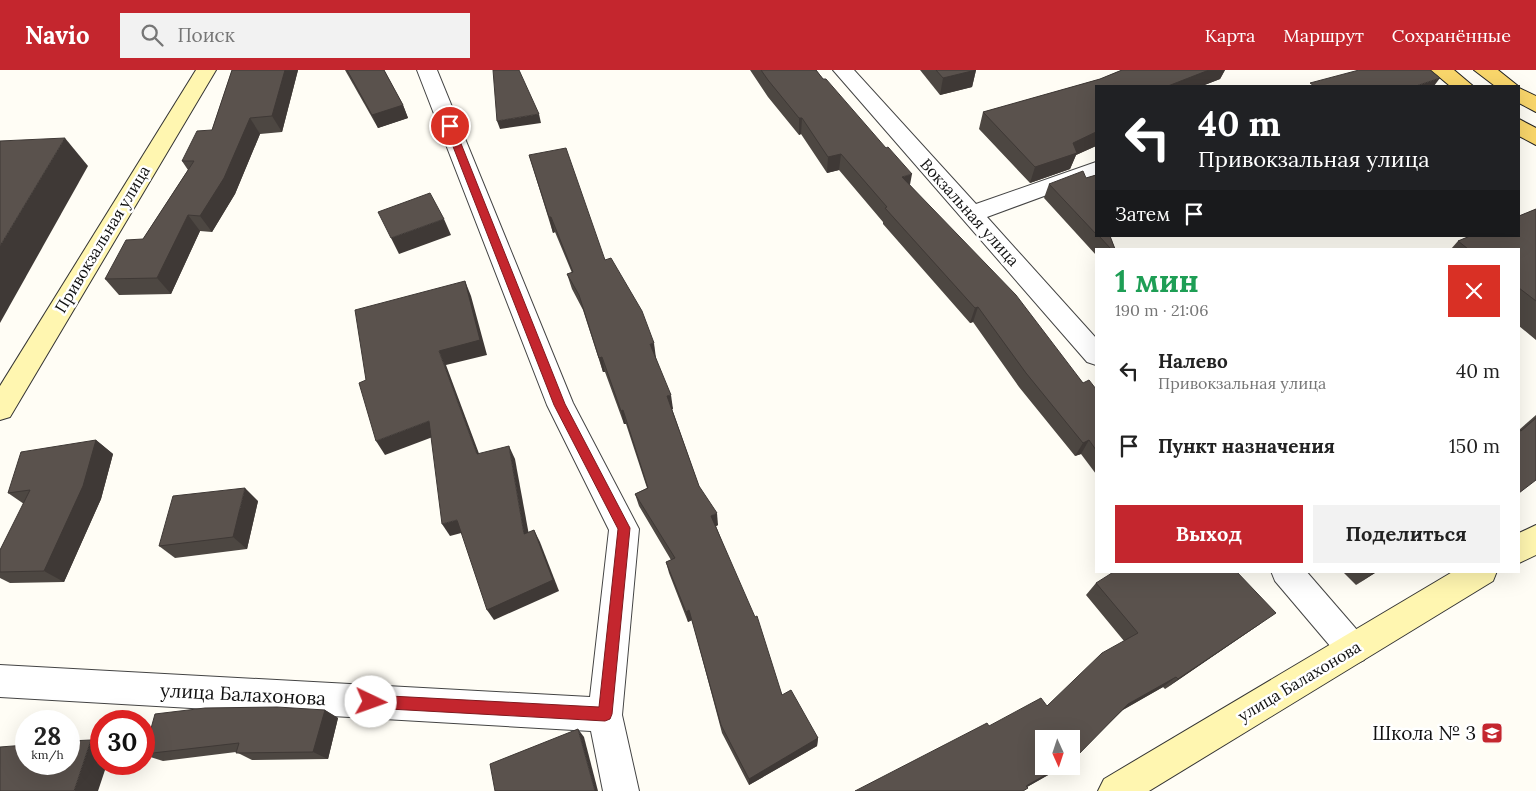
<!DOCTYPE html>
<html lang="ru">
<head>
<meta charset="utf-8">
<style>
	:root { --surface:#fff; --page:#f2f2f2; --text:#222; --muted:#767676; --accent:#c4262e }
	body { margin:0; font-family:Lora,serif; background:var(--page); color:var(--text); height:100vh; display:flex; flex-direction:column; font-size:19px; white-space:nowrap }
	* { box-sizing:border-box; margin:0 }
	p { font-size:16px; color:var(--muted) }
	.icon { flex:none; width:28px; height:28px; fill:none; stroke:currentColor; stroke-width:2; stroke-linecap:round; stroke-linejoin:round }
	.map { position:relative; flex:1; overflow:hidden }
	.side { position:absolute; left:1095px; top:178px; width:425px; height:325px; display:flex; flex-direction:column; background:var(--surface); border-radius:0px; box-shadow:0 5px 20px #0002 }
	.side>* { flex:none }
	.top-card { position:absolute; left:1095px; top:15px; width:425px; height:152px; border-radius:0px; box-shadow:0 5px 20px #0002; background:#202124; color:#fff; overflow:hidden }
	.needle { width:32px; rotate:177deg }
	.fabs { position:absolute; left:1035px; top:660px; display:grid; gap:10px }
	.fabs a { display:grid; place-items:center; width:45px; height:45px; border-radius:0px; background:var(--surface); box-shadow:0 5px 20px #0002; font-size:25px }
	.speed { position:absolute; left:15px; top:640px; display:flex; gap:10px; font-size:25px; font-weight:700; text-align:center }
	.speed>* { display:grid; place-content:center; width:65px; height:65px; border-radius:50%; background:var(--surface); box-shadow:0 5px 20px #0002; line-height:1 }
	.speed small { font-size:12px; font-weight:400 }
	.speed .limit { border:8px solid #d22; background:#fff; color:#111 }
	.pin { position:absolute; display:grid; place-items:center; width:42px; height:42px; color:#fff; margin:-21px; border:2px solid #fff; border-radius:50%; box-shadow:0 1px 5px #0007 }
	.me { position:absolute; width:55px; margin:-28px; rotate:93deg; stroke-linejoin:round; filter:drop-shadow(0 0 4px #0008) }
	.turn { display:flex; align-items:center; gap:18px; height:105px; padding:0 20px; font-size:22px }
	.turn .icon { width:65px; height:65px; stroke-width:2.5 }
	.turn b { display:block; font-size:35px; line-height:42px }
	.then { display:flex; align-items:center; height:48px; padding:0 20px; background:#0003; gap:10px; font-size:19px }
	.round { display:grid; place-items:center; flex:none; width:52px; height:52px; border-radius:0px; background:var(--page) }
	.overview { display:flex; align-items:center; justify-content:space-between; height:85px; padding:0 20px }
	h1 { font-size:30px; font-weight:800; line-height:38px; color:#1e9e55 }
	.primary-button { display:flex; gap:10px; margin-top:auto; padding:10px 20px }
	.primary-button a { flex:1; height:58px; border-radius:0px; background:var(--accent); color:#fff; font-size:20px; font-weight:800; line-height:58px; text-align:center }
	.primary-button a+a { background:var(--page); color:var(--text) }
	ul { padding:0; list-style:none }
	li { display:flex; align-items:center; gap:15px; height:75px; padding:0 20px }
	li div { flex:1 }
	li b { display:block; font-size:19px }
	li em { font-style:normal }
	header { display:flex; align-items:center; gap:30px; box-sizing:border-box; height:70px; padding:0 25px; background:var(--accent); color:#fff }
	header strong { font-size:24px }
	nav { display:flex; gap:28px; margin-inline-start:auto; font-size:18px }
	.search { width:350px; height:45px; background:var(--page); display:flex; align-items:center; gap:12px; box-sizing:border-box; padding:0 18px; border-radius:0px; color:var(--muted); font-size:19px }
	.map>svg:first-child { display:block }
</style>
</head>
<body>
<header>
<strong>Navio</strong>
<div class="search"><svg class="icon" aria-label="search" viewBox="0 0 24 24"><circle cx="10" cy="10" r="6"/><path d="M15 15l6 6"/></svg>Поиск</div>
<nav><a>Карта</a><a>Маршрут</a><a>Сохранённые</a></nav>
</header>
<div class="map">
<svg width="1536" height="721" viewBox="0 0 1536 721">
	<rect width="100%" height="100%" fill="#fffdf5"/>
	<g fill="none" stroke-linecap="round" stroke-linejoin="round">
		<g stroke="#444" stroke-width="2">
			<g id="street">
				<path d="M 417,0 L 437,0 L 573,333 L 639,459 L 622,645 L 639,721 L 603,721 L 591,661 L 0,627 L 0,595 L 590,627 L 609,460 L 547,335 Z"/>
				<path d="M 833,0 L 854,0 L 976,134 L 1096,92 L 1096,107 L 987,147 L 1096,268 L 1096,295 L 1087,292 Z"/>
				<path d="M 1271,501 L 1306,501 L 1364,568 L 1369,579 L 1364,590 L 1353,595 L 1342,590 L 1275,511 Z"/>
			</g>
		</g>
		<g stroke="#333" stroke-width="2">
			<g id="secondary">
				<path d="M 196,0 L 216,0 L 10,347 L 0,350 L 0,316 Z"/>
				<path d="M 1536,455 L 1536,485 L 1519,493 L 1519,463 Z"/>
				<path d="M 1454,501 L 1497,501 L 1493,511 L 1149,721 L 1098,721 L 1104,709 Z"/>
			</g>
		</g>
		<g stroke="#222" stroke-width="2">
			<g id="primary">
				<path d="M 1431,0 L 1454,0 L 1473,16 L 1450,16 Z"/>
				<path d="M 1474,0 L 1498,0 L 1518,16 L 1495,16 Z"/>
				<path d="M 1519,18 L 1536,26 L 1536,42 L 1519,33 Z"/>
				<path d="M 1519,49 L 1536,58 L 1536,75 L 1519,66 Z"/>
			</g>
		</g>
		<use href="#street" fill="#fff" fill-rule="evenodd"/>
		<use href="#secondary" fill="#fff6b0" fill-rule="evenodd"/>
		<use href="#primary" fill="#f9d66b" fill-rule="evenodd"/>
	</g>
	<g fill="#4d4742">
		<path d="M 232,0 L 298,0 L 282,62 L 260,64 L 235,124 L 212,162 L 200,161 L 171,224 L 119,225 L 105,209 L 143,169 L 188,100 L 182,91 L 212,60 Z"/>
		<path d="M 345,0 L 384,0 L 403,35 L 408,48 L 378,58 Z"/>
		<path d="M 750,0 L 816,0 L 910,115 L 1083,313 L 1096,319 L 1096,404 L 1081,384 L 1075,386 L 1019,317 L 973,252 L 970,253 L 883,154 L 883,152 L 839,100 L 827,103 L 801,64 L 799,65 L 768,27 Z"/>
		<path d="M 920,0 L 976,0 L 972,17 L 940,25 Z"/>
		<path d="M 1122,0 L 1225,0 L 1220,9 L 1202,16 L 1096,16 L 1096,76 L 1076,85 L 1070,99 L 1030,113 L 979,59 L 983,42 L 1100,9 Z"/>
		<path d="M 529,85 L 605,190 L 656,288 L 673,339 L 672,339 L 699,416 L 718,455 L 716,456 L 782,625 L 818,668 L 817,676 L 749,715 L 722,663 L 692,550 L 688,552 L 669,503 L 666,492 L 671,490 L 639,436 L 635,424 L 647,418 L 626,354 L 624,354 L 605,302 L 603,302 L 583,240 L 572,219 L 567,204 L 572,203 L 555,162 L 553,163 Z"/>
		<path d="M 1096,105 L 1096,166 L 1110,166 L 1115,179 L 1096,179 L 1096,185 L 1044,128 L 1049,114 L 1086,108 Z"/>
		<path d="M 1536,139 L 1536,270 L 1519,256 L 1519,179 L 1451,179 L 1458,171 Z"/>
		<path d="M 1536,345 L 1536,410 L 1519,360 Z"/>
		<path d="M 96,370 L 113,384 L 101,429 L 64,512 L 10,513 L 0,508 L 0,480 L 24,434 L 8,423 Z"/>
		<path d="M 258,431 L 247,479 L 175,488 L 159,476 Z"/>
		<path d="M 1342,501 L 1378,501 L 1356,515 Z"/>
		<path d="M 1096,513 L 1260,554 L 1165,619 L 1163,617 L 1123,640 L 1064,696 L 1027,717 L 1047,636 L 1124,571 L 1086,525 Z"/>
		<path d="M 325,640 L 338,648 L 328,689 L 252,690 L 236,682 L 163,691 L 144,685 Z"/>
	</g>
	<g fill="#3f3936">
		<path d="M 285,0 L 298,0 L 282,62 L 272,46 Z"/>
		<path d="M 976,0 L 972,17 L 940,25 L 943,8 Z"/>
		<path d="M 1209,0 L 1225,0 L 1220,9 L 1202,16 L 1168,16 Z"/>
		<path d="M 1440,8 L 1434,16 L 1416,16 Z"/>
		<path d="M 403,35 L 408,48 L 378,58 L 372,45 Z"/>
		<path d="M 539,44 L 541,53 L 500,59 L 497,51 Z"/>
		<path d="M 250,48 L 260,64 L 235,124 L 212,162 L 200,146 Z"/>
		<path d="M 799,48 L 802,48 L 801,64 L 799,65 Z"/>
		<path d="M 1096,62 L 1096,76 L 1076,85 L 1070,99 L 1030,113 L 1035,97 L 1073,73 Z"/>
		<path d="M 65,68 L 88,96 L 0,253 L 0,176 Z"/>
		<path d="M 841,84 L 839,100 L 827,103 L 828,87 Z"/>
		<path d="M 912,104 L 909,120 L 902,107 Z"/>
		<path d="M 188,145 L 200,161 L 171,224 L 157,208 Z"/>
		<path d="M 549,147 L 551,147 L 555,162 L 553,163 Z"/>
		<path d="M 444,149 L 451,165 L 399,184 L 391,168 Z"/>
		<path d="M 465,211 L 471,226 L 487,285 L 446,295 L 484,397 L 477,384 L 439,281 Z"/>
		<path d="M 978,237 L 973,252 L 970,253 L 975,238 Z"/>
		<path d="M 654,273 L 656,288 L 653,288 L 650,274 Z"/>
		<path d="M 602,287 L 605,302 L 603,302 L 599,288 Z"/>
		<path d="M 671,325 L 673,339 L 670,340 L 667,326 Z"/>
		<path d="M 623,340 L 626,354 L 624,354 L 621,341 Z"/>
		<path d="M 429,351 L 438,365 L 385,385 L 376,371 Z"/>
		<path d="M 96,370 L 113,384 L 101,429 L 64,512 L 44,501 Z"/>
		<path d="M 1089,370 L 1081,384 L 1075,386 L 1083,373 Z"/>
		<path d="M 509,376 L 515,389 L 531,476 L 524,464 Z"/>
		<path d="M 245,418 L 258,431 L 247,479 L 233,467 Z"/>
		<path d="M 717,443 L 718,455 L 713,458 L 711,446 Z"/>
		<path d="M 457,450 L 465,462 L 450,466 L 442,454 Z"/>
		<path d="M 534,460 L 540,472 L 559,521 L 494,550 L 487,540 Z"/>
		<path d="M 1376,501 L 1378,501 L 1356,515 Z"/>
		<path d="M 689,540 L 692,550 L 688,552 L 686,542 Z"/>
		<path d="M 1276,543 L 1260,554 L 1165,619 L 1178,609 Z"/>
		<path d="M 1176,607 L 1163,617 L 1117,643 L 1128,634 Z"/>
		<path d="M 325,640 L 338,648 L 328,689 L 313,682 Z"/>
		<path d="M 578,659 L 584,667 L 598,721 L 595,721 Z"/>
		<path d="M 818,668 L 817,676 L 749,715 L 749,709 Z"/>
		<path d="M 91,670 L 101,673 L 101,694 L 107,694 L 98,721 L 74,721 Z"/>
		<path d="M 1061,696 L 1064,696 L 1020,721 L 1026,716 Z"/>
	</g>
	<g fill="#5a524d" stroke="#3f3936">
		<path d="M 232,0 L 285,0 L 272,46 L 250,48 L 224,108 L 200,146 L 188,145 L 157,208 L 105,209 L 126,170 L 143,169 L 194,91 L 182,91 L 197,61 L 212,60 Z"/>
		<path d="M 347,0 L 384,0 L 403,35 L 372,45 Z"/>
		<path d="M 493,0 L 519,0 L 539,44 L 497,51 Z"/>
		<path d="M 761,0 L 816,0 L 823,9 L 826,9 L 886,78 L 888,77 L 912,104 L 902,107 L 1016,225 L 1083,313 L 1089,310 L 1096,319 L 1096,380 L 1089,370 L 1083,373 L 1026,303 L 978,237 L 975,238 L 885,138 L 887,137 L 841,84 L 828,87 L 802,48 L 799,48 L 768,10 Z"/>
		<path d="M 936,0 L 976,0 L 943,8 Z"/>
		<path d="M 1122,0 L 1209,0 L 1168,16 L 1096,16 L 1096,62 L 1073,73 L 1077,83 L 1035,97 L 983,42 L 1100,9 Z"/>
		<path d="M 1359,0 L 1430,0 L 1440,8 L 1416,16 L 1314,16 L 1310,13 Z"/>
		<path d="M 65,68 L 0,176 L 0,71 Z"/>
		<path d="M 566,78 L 605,190 L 611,188 L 642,241 L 654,273 L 650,274 L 671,325 L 667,326 L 699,416 L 717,443 L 711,446 L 755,547 L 757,546 L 782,625 L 791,620 L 818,668 L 749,709 L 721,655 L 689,540 L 686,542 L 666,492 L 675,488 L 635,424 L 648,418 L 623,340 L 621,341 L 602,287 L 599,288 L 579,225 L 567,204 L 573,202 L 551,147 L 549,147 L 529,85 Z"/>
		<path d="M 1083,101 L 1086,108 L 1096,105 L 1096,164 L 1049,114 Z"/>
		<path d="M 430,123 L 444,149 L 391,168 L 378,142 Z"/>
		<path d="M 1536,139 L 1536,231 L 1519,218 L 1519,179 L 1468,179 L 1458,171 L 1470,166 L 1519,166 L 1519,146 Z"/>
		<path d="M 1099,166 L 1110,166 L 1115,179 L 1111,179 Z"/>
		<path d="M 465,211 L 480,270 L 439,281 L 477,384 L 509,376 L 524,464 L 534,460 L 553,510 L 487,540 L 457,450 L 442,454 L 429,351 L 376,371 L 359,313 L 366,310 L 355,240 Z"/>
		<path d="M 1536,348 L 1536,410 L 1519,423 L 1519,360 L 1521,361 Z"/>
		<path d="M 96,370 L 83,416 L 44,501 L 0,502 L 0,480 L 30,420 L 8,423 L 21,382 Z"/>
		<path d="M 245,418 L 233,467 L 159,476 L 173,426 Z"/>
		<path d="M 1115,501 L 1236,501 L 1276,543 L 1178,609 L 1176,607 L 1128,634 L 1074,689 L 1071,690 L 1071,669 L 1044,669 L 1044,696 L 1061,696 L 1026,716 L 1028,718 L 1023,721 L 855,721 L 987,653 L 989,656 L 1041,628 L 1047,636 L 1102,583 L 1138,563 L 1096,513 Z"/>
		<path d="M 1370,501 L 1376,501 L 1372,504 Z"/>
		<path d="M 277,637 L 325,640 L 313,682 L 236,683 L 239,673 L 144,684 L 155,644 L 205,638 Z"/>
		<path d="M 578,659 L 595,721 L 495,721 L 490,694 Z"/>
		<path d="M 91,670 L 74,721 L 0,721 L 0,677 L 26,675 L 26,694 L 69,694 L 69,671 Z"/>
	</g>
	<path fill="#c4262e" stroke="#7f191e" d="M 450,53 L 454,56 L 565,334 L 630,458 L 612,644 L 610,649 L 605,651 L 371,638 L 366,636 L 364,632 L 366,627 L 371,625 L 599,637 L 618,459 L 554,335 L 445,56 Z"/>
	<defs>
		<g id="school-square" transform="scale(1.125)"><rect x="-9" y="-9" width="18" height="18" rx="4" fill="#c4262e" stroke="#fff"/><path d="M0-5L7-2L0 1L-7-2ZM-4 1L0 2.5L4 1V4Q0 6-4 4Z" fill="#fff"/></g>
	</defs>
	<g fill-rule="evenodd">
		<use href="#school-square" x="1492" y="663"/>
	</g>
	<g text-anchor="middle" stroke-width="5" stroke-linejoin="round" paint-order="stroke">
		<g font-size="16" fill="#111" stroke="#fff">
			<text transform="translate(970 142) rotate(48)" y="6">Вокзальная улица</text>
			<text transform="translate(102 169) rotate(-59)" y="6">Привокзальная улица</text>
			<text transform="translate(1299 611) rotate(-31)" y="6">улица Балахонова</text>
		</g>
		<g font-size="19" fill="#111" stroke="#fff">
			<text transform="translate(243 624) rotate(3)" y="7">улица Балахонова</text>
		</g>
		<g font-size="19" fill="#111" stroke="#fff" text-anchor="end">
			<text x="1476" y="670">Школа № 3</text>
		</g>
	</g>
</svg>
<div class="fabs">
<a><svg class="needle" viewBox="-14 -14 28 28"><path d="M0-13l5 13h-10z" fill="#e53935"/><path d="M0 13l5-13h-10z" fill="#767676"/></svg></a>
</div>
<div class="speed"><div>28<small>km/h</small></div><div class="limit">30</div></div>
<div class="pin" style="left:450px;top:56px;background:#d93025"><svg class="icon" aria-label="arrive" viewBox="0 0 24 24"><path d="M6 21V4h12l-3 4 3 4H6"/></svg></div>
<svg class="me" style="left:371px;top:632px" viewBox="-20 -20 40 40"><circle r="19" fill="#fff"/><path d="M0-13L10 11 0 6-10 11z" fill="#c4262e"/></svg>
<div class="top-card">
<div class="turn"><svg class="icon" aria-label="left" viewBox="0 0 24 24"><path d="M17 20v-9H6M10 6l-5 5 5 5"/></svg><div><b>40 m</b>Привокзальная улица</div></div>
<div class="then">Затем<svg class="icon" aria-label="arrive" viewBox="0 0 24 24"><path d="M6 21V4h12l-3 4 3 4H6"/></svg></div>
</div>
<section class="side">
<div class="overview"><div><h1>1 мин</h1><p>190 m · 21:06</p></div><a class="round" style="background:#d93025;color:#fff"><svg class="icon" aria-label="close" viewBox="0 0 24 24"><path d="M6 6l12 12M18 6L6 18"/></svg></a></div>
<ul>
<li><svg class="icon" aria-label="left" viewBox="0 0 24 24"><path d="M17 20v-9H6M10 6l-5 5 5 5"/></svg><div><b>Налево</b><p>Привокзальная улица</p></div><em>40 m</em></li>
<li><svg class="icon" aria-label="arrive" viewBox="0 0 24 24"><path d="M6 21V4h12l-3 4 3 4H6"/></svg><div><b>Пункт назначения</b></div><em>150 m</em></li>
</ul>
<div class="primary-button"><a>Выход</a><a>Поделиться</a></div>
</section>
</div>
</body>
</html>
